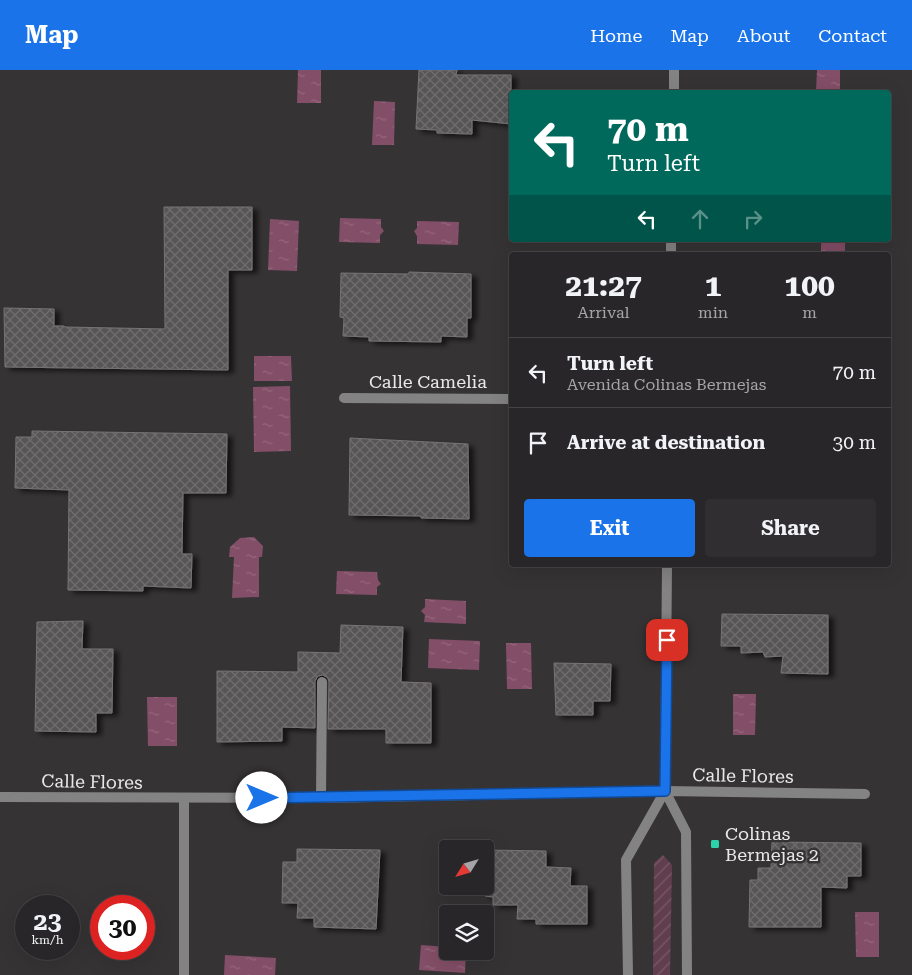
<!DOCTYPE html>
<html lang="en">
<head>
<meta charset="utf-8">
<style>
	:root { --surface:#282628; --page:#302e30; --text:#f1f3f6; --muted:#a5a5a8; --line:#444345; --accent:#1a73e8 }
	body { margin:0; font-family:"Roboto Serif",serif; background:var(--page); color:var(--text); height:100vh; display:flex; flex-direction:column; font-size:19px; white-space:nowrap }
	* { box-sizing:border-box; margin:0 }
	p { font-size:16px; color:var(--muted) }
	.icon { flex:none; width:28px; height:28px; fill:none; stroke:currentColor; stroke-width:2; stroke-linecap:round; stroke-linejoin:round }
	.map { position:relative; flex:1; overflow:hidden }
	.details { position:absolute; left:509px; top:182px; width:382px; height:315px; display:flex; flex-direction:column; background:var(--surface); border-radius:5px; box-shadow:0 5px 20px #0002,0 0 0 1px var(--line) }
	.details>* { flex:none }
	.hud { position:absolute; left:509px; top:20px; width:382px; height:152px; border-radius:5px; box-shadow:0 5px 20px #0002,0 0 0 1px var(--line); background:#00695c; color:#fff; overflow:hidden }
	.needle { width:32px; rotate:233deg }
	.fabs { position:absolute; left:439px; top:770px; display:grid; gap:10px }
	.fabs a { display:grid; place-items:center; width:55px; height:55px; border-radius:5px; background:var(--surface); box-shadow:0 5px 20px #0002,0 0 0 1px var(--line); font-size:25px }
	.speed { position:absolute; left:15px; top:825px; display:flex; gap:10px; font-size:25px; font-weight:700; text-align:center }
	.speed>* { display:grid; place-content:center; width:65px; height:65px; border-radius:50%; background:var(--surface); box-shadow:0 5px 20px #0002,0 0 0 1px var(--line); line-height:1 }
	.speed small { font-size:12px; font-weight:400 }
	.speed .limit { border:8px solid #d22; background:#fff; color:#111 }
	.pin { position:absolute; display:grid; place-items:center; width:42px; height:42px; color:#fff; margin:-21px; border-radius:10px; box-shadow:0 2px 8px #0006 }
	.me { position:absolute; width:55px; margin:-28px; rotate:90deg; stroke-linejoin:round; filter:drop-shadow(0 0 4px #0008) }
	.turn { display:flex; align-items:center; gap:18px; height:105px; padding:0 15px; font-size:22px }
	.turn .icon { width:65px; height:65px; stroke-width:2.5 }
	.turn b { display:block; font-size:35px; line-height:42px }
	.lanes { display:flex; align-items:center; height:48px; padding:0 15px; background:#0003; justify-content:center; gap:25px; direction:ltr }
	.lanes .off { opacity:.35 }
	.eta { display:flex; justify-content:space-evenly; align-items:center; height:85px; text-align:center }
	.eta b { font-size:30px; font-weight:700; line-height:35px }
	.primary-button { display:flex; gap:10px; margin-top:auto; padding:10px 15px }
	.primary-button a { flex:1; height:58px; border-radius:5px; background:var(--accent); color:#fff; font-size:20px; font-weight:700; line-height:58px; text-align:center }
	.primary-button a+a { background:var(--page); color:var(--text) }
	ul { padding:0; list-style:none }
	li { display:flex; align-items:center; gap:15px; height:70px; padding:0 15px; border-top:1px solid var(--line) }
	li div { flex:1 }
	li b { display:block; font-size:19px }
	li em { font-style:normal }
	header { display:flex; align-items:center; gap:30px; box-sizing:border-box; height:70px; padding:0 25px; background:var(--accent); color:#fff }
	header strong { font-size:24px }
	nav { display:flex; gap:28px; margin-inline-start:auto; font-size:18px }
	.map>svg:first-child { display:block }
</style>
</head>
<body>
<header>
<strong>Map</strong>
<nav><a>Home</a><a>Map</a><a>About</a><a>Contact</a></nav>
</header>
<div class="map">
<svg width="912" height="905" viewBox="0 0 912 905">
	<defs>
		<pattern id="garden-furrows" width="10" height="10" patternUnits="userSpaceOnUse" patternTransform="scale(1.25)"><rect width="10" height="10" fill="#613e4e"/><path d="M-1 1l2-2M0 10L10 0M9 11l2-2" fill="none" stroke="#785a68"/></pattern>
		<pattern id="water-ripples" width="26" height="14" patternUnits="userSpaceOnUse" patternTransform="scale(1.25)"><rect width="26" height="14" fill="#834e67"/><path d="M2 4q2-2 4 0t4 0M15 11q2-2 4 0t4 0" fill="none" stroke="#95687d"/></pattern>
		<pattern id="building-cross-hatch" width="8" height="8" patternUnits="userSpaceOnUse" patternTransform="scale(1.25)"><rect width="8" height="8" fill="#585556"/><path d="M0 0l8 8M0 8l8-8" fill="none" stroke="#706d6e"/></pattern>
		<filter id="shadow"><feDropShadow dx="5.5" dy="3" stdDeviation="2.5" flood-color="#0009"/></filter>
	</defs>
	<rect width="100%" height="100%" fill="#363335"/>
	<path fill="url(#garden-furrows)" d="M 663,785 L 672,795 L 670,905 L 653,905 L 654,793 Z"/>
	<g fill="url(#water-ripples)">
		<path d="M 298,0 L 321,0 L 321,33 L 297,33 Z"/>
		<path d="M 817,0 L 840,0 L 840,22 L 816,22 Z"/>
		<path d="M 374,31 L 395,32 L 394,75 L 372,75 Z"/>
		<path d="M 340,148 L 381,149 L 381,157 L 384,161 L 380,165 L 380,173 L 339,172 Z"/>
		<path d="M 270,149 L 299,151 L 297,201 L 268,200 Z"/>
		<path d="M 417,151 L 459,152 L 458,175 L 417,174 L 417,166 L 414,161 L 417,158 Z"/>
		<rect x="821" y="170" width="24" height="15"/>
		<path d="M 254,286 L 291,286 L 292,311 L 254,311 Z"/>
		<path d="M 290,316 L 291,381 L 254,382 L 253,317 Z"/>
		<path d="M 254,467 L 263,476 L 262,487 L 259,487 L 259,527 L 232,528 L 234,487 L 229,487 L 230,477 L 240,468 Z"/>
		<path d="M 337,501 L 377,502 L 378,510 L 381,514 L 377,517 L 377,525 L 336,524 Z"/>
		<path d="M 425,529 L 466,531 L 466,554 L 424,552 L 425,545 L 421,541 L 425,537 Z"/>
		<path d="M 429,569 L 480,571 L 479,600 L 428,598 Z"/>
		<path d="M 506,573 L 531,573 L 532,619 L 507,619 Z"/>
		<path d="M 733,624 L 756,624 L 755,665 L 733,665 Z"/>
		<path d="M 147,627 L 177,627 L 177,676 L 148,676 Z"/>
		<path d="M 855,842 L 879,842 L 879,887 L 856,887 Z"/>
		<path d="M 421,875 L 447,877 L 448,881 L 466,881 L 465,903 L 419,900 Z"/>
		<path d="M 225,885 L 276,888 L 275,905 L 224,905 Z"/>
	</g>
	<g fill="url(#building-cross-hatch)" stroke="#777475" filter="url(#shadow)">
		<path d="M 419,0 L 457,0 L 456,5 L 511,5 L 511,54 L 472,50 L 472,64 L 437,63 L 437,60 L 416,59 Z"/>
		<path d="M 164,137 L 252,137 L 252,200 L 228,200 L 228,300 L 5,297 L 4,238 L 54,239 L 54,256 L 64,256 L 65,257 L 165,259 Z"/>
		<path d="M 409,202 L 471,204 L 471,248 L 467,248 L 467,267 L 441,266 L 441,272 L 369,271 L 369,267 L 343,266 L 344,248 L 340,247 L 341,203 L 409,204 Z"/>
		<path d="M 32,361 L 227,364 L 226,423 L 183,423 L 182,484 L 192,484 L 191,518 L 143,516 L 143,521 L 68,520 L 69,420 L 15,418 L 16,367 L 32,367 Z"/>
		<path d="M 350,368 L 468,374 L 469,449 L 421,448 L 421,446 L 349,445 Z"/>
		<path d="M 722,544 L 828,545 L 828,604 L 781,603 L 783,586 L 765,587 L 763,582 L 741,583 L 741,576 L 721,576 Z"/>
		<path d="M 83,551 L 82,579 L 113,579 L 112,643 L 96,643 L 96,662 L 35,661 L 37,552 Z"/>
		<path d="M 341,555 L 403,557 L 401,612 L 431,613 L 431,673 L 386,673 L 386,659 L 328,659 L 329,612 L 328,608 L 323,605 L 318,606 L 315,611 L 315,658 L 282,657 L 282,671 L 217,672 L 217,601 L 298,602 L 298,582 L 340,583 Z"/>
		<path d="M 554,593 L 611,594 L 610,631 L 593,631 L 593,645 L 556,645 Z"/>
		<path d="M 772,772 L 861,773 L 861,806 L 847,806 L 847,818 L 821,817 L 821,857 L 749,857 L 750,810 L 758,810 L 758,798 L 771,798 Z"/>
		<path d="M 297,779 L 380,780 L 376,859 L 314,857 L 314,848 L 297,848 L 298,833 L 282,833 L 283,792 L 297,792 Z"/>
		<path d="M 485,780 L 546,781 L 546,797 L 571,798 L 570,816 L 587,816 L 587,854 L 536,854 L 536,849 L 517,849 L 518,835 L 493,835 L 493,827 L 485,826 Z"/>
	</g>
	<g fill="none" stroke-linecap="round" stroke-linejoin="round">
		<g stroke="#848383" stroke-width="10">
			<path d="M 344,328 L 511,329"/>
			<path d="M 0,727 L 321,728 L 665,721 L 865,724"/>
			<path d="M 321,728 L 322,612"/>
			<path d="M 184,905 L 184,729"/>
		</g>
		<g stroke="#848383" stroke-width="10">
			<path d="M 674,22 L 674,0"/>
			<path d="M 671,185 L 671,170"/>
			<path d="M 667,495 L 665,721 L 686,762 L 687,905"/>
			<path d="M 628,905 L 626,790 L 665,721"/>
		</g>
	</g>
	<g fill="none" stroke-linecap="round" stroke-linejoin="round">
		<g stroke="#114b97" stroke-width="12">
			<path id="route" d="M 262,728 L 665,721 L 667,570"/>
		</g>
		<use href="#route" stroke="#1a73e8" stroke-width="9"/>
	</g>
	<rect fill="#2dd4ab" stroke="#363335" stroke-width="2" x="710" y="769" width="10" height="10" rx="2.5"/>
	<g text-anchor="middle" stroke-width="5" stroke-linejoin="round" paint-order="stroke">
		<g font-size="18" fill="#e9e7e8" stroke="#363335">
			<text x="428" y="318">Calle Camelia</text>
			<text transform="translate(743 706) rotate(1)" y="6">Calle Flores</text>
			<text transform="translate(92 712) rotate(1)" y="6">Calle Flores</text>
		</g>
		<g font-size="18" fill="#e9e7e8" stroke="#363335" text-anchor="start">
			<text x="725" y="770">Colinas<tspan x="725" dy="21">Bermejas 2</tspan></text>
		</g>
	</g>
</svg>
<div class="fabs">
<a><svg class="needle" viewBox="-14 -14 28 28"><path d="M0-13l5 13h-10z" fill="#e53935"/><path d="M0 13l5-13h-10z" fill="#a5a5a8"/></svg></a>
<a><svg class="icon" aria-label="layers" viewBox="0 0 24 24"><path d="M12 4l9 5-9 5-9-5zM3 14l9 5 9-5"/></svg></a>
</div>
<div class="speed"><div>23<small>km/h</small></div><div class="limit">30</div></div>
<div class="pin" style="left:667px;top:570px;background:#d93025"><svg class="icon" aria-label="arrive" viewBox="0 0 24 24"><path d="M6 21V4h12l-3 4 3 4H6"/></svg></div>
<svg class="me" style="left:262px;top:728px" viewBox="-20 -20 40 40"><circle r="19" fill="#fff"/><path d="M0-13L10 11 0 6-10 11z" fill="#1a73e8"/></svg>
<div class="hud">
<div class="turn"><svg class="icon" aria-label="left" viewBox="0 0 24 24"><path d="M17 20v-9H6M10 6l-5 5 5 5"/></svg><div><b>70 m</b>Turn left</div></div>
<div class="lanes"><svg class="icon" aria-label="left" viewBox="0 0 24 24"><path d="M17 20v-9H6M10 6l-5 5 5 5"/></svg><svg class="icon off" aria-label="ahead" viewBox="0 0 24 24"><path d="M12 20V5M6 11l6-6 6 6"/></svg><svg class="icon off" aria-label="right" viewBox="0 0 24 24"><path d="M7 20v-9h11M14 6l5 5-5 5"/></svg></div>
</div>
<section class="details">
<div class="eta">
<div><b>21:27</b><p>Arrival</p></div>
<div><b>1</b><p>min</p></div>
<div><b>100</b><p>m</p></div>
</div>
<ul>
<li><svg class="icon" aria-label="left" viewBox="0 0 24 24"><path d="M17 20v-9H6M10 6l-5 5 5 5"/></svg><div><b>Turn left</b><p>Avenida Colinas Bermejas</p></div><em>70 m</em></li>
<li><svg class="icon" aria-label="arrive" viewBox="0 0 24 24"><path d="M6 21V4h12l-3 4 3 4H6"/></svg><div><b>Arrive at destination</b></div><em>30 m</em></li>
</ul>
<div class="primary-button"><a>Exit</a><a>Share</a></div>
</section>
</div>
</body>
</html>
